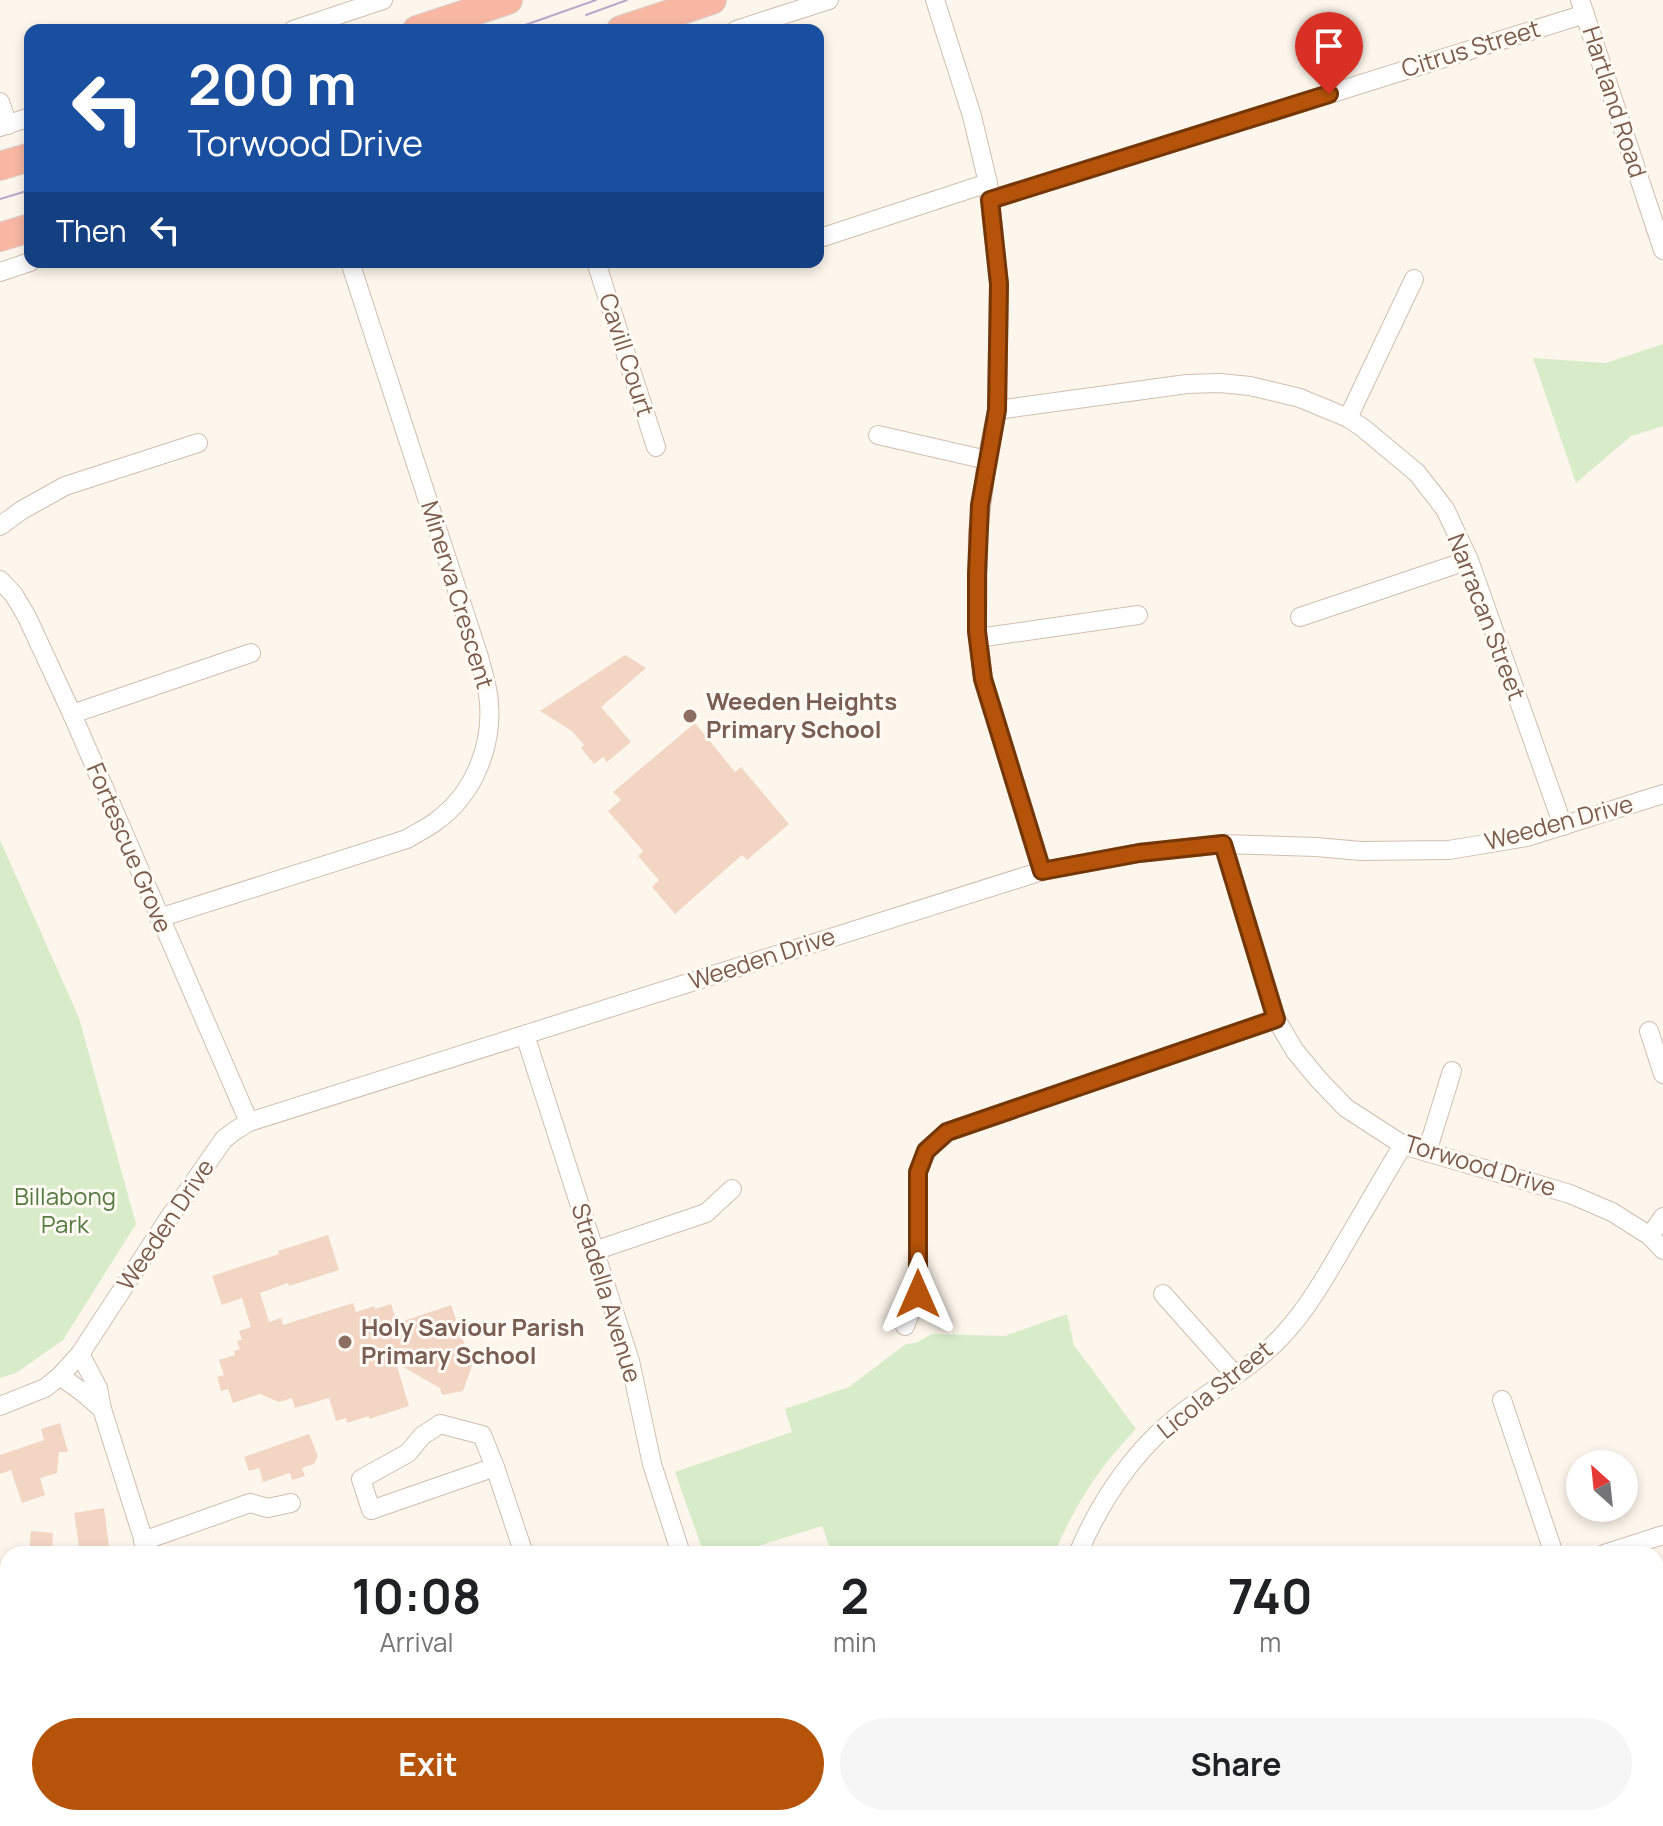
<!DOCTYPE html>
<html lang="en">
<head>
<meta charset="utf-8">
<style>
	:root { --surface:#fff; --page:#f6f6f6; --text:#202124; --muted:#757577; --accent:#b45309 }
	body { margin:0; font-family:Manrope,sans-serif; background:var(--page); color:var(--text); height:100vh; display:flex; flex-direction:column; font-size:30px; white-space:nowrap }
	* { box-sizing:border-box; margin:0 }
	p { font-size:26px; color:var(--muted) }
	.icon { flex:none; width:44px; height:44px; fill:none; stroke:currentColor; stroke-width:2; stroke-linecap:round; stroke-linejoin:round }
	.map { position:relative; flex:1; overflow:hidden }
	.sheet { position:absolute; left:0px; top:1546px; width:1664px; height:280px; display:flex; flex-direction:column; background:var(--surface); border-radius:24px 24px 0 0; box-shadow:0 4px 12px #0003 }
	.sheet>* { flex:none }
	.banner { position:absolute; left:24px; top:24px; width:800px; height:244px; border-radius:16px; box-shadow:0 4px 12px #0003; background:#1a4fa0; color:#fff; overflow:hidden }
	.needle { width:52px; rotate:333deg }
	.fabs { position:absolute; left:1566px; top:1450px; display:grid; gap:16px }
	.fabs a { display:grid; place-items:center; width:72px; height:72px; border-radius:50%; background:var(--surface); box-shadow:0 4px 12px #0003; font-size:40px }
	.pin { position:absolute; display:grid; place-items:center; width:68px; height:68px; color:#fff; margin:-82px -34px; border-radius:50% 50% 50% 0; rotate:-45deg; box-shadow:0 0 8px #0007 }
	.pin .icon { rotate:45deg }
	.me { position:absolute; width:88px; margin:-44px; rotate:0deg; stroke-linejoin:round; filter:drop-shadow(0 0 6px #0008) }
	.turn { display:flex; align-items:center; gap:28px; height:168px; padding:0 32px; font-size:36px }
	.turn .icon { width:104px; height:104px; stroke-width:2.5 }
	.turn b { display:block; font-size:56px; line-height:68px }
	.then { display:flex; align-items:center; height:76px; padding:0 32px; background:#0003; gap:16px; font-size:30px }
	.eta { display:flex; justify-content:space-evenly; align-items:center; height:136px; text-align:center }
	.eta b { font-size:48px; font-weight:700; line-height:56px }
	.button { display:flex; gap:16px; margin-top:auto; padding:16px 32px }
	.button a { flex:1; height:92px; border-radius:48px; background:var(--accent); color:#fff; font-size:32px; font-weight:700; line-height:92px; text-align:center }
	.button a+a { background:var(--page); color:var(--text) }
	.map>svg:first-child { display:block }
</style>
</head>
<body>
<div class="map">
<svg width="1663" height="1826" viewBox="0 0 1663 1826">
	<rect width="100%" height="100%" fill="#fdf6ec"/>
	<g fill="#d8ecc9">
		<path d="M 1663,344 L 1663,426 L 1631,436 L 1576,483 L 1533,358 L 1606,363 Z"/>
		<path d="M 0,840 L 79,1018 L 136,1224 L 63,1340 L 16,1373 L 0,1378 Z"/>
		<path d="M 1067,1314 L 1074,1345 L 1136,1429 C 1097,1470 1077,1502 1054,1554 L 832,1554 L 822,1526 L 732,1554 L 704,1554 L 675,1472 L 792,1432 L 785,1409 L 849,1387 L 906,1344 L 916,1343 L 932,1334 L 1005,1336 Z"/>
	</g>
	<g fill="#f3d5c3">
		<path d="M 625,655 L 646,668 L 601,707 L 631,742 L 607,762 L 603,757 L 594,764 L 581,748 L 584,745 L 572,731 L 540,711 Z"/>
		<path d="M 695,723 L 735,772 L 741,767 L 789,824 L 747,860 L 742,855 L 675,914 L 652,887 L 659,880 L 638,856 L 643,851 L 608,811 L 621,800 L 613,792 Z"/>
		<path d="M 328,1235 L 339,1270 L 289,1286 L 288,1283 L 260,1293 L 269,1322 L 281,1318 L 283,1325 L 353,1303 L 356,1312 L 374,1306 L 375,1309 L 391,1304 L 397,1323 L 451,1305 L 472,1366 L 463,1391 L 442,1395 L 440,1388 L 396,1363 L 409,1406 L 369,1419 L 369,1416 L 347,1423 L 346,1418 L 336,1421 L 329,1398 L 295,1408 L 292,1398 L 279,1402 L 260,1394 L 233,1403 L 228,1389 L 221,1391 L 217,1377 L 224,1375 L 219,1360 L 235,1355 L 234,1351 L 240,1349 L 237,1341 L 242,1340 L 239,1331 L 251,1327 L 242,1298 L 222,1305 L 212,1276 L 279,1254 L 278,1251 Z"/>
		<path d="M 60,1423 L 68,1452 L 59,1452 L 57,1473 L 40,1478 L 45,1495 L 22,1503 L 11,1470 L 0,1474 L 0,1455 L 44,1440 L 41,1429 Z"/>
		<path d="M 309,1434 L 318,1456 L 314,1464 L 302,1468 L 305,1476 L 292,1480 L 290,1473 L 263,1482 L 259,1468 L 249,1471 L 244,1457 Z"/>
		<path d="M 104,1508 L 110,1554 L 80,1554 L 74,1513 Z"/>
		<path d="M 31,1531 L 53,1533 L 52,1554 L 29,1554 Z"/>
	</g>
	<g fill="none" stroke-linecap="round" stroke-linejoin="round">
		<g stroke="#d1beb0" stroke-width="20">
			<g id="minor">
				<path d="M 935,0 L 972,116 L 988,183 L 999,284 L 997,410 L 987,460 L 978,532 L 977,631 L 983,679 L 1042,871"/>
				<path d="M 1580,0 L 1663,250"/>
				<path d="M 293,30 L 383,0"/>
				<path d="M 736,30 L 829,0"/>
				<path d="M 0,102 L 8,125"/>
				<path d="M 0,127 L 30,117"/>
				<path d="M 990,200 L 1585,14"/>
				<path d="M 820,238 L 988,183"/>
				<path d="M 596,262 L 656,447"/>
				<path d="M 0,272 L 30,262"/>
				<path d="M 997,410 L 1187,384 L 1220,383 L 1250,386 L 1300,398 L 1348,418 L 1363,428 L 1417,473 L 1445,509 L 1469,560 L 1563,826"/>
				<path d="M 1348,418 L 1414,279"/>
				<path d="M 878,435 L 987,460"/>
				<path d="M 0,526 L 22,510 L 65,486 L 198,443"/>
				<path d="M 0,580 L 14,595 L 27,617 L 72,714 L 249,1122"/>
				<path d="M 1300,617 L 1469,560"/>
				<path d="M 978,638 L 1138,615"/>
				<path d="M 72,714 L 251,653"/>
				<path d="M 1223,844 L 1276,1019 L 1295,1051 L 1319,1080 L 1346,1108 L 1403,1145 L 1570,1194 L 1612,1212 L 1650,1236 L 1663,1250"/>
				<path d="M 159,918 L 407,839 C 416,833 426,829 435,822 C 475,794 495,742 488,694 C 486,682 482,669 479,657 L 350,262"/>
				<path d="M 1649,1031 L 1663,1074"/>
				<path d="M 525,1035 L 630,1361 L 652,1464 L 681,1554"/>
				<path d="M 1427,1152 L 1452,1071"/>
				<path d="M 1650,1236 L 1663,1217"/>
				<path d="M 594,1251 L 706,1213 L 732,1189"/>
				<path d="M 1163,1294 L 1235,1375"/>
				<path d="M 905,1326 L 918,1294 L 918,1172 L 926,1151 L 947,1132 L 1276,1019"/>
				<path d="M 80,1354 L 98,1388 L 102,1409 L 148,1554"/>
				<path d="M 60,1376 L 81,1391 L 102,1409"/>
				<path d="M 1502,1400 L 1554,1554"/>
				<path d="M 0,1406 L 45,1388 L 60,1376 L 80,1354 L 169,1218 L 224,1139 L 236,1130 L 249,1122 L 1042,871 L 1139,853 L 1223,844 L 1316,847 L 1361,851 L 1449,850 L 1527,837 L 1663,794"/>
				<path d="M 495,1467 L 371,1510 L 361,1479 L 408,1453 L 422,1436 L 440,1424 L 482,1435 L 495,1467 L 524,1554"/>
				<path d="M 143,1541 L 250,1503 L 268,1508 L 291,1503"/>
				<path d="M 1078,1554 C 1098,1505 1131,1455 1172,1421 C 1207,1391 1251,1370 1283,1335 C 1308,1308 1326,1276 1344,1245 C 1364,1211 1383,1178 1403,1145"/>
				<path d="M 1604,1554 L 1663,1535"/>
				<path d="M 1,1638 L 8,1636"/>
				<path d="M 233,1818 L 236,1826"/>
				<path d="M 612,1818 L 615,1826"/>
				<path d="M 769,1818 L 772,1826"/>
				<path d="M 1076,1818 L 1079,1826"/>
				<path d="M 1642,1818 L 1645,1826"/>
				<path d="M 131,1826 L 156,1818"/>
			</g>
		</g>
		<g stroke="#dad1cd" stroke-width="26">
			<g id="major">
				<path d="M 1656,1796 L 1663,1794"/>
				<path d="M 1567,1826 L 1591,1818"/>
			</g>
		</g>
		<g stroke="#dad1cd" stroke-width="30">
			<g id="highway">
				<path d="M 417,30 L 508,0"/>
				<path d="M 621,30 L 712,0"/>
				<path d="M 0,166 L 30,157"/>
				<path d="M 0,237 L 30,228"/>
			</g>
		</g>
		<use href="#minor" stroke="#fff" stroke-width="18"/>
		<use href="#major" stroke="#fbd9a5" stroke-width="24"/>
		<use href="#highway" stroke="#f7b7a3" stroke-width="28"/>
		<g stroke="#b9a8c9" stroke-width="2">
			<path d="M 586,15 L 627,0"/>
			<path d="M 511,30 L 596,0"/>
			<path d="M 0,199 L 30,190"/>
		</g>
	</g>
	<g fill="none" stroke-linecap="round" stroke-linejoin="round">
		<g stroke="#753606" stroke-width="20">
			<path id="route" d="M 918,1294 L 918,1172 L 926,1151 L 947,1132 L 1276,1019 L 1223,844 L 1139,853 L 1042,871 L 983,679 L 977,631 L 977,574 L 980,505 L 997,410 L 999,284 L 990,200 L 1329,94"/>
		</g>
		<use href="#route" stroke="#b45309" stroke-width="14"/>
	</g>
	<g fill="#8d6e63" stroke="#fffaf3" stroke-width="3">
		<circle cx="690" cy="716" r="8"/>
		<circle cx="345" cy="1342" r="8"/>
	</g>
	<g text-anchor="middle" stroke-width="6" stroke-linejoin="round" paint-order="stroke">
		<g font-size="24" fill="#7a5c4d" stroke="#fffaf3">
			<text transform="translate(1471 49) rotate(-17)" y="8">Citrus Street</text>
			<text transform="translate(1614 102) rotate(72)" y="8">Hartland Road</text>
			<text transform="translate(626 355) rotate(72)" y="8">Cavill Court</text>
			<text transform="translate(457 595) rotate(73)" y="8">Minerva Crescent</text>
			<text transform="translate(1486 617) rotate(69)" y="8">Narracan Street</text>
			<text transform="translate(1559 823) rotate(-15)" y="8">Weeden Drive</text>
			<text transform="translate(129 848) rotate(67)" y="8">Fortescue Grove</text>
			<text transform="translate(762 959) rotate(-18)" y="8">Weeden Drive</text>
			<text transform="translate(1480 1166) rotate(17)" y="8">Torwood Drive</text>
			<text transform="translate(166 1225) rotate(-56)" y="8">Weeden Drive</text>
			<text transform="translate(606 1293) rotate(73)" y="8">Stradella Avenue</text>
			<text transform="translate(1215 1390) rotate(-39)" y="8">Licola Street</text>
		</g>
		<g font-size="24" font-weight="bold" fill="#785e54" stroke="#fffaf3" text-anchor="start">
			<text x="706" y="710">Weeden Heights<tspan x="706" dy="28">Primary School</tspan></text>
			<text x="361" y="1336">Holy Saviour Parish<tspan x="361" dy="28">Primary School</tspan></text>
		</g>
		<g font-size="24" fill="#537a41" stroke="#fffaf3">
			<text x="65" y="1205">Billabong<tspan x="65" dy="28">Park</tspan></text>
		</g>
	</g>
</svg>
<div class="fabs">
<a><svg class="needle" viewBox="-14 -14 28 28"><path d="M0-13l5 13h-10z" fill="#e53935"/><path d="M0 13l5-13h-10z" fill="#757577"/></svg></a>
</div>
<div class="pin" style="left:1329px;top:94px;background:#d93025"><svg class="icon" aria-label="arrive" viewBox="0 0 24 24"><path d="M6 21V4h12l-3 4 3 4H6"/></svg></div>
<svg class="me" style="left:918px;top:1294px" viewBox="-20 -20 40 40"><path d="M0-17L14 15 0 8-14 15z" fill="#b45309" stroke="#fff" stroke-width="4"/></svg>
<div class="banner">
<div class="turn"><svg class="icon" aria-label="left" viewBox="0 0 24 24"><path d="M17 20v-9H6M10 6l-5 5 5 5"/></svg><div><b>200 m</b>Torwood Drive</div></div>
<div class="then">Then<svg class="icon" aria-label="left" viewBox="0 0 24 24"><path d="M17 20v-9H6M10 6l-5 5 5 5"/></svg></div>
</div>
<section class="sheet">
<div class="eta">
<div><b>10:08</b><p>Arrival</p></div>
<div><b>2</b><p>min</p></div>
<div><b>740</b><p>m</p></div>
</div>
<div class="button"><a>Exit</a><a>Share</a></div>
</section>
</div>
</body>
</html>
